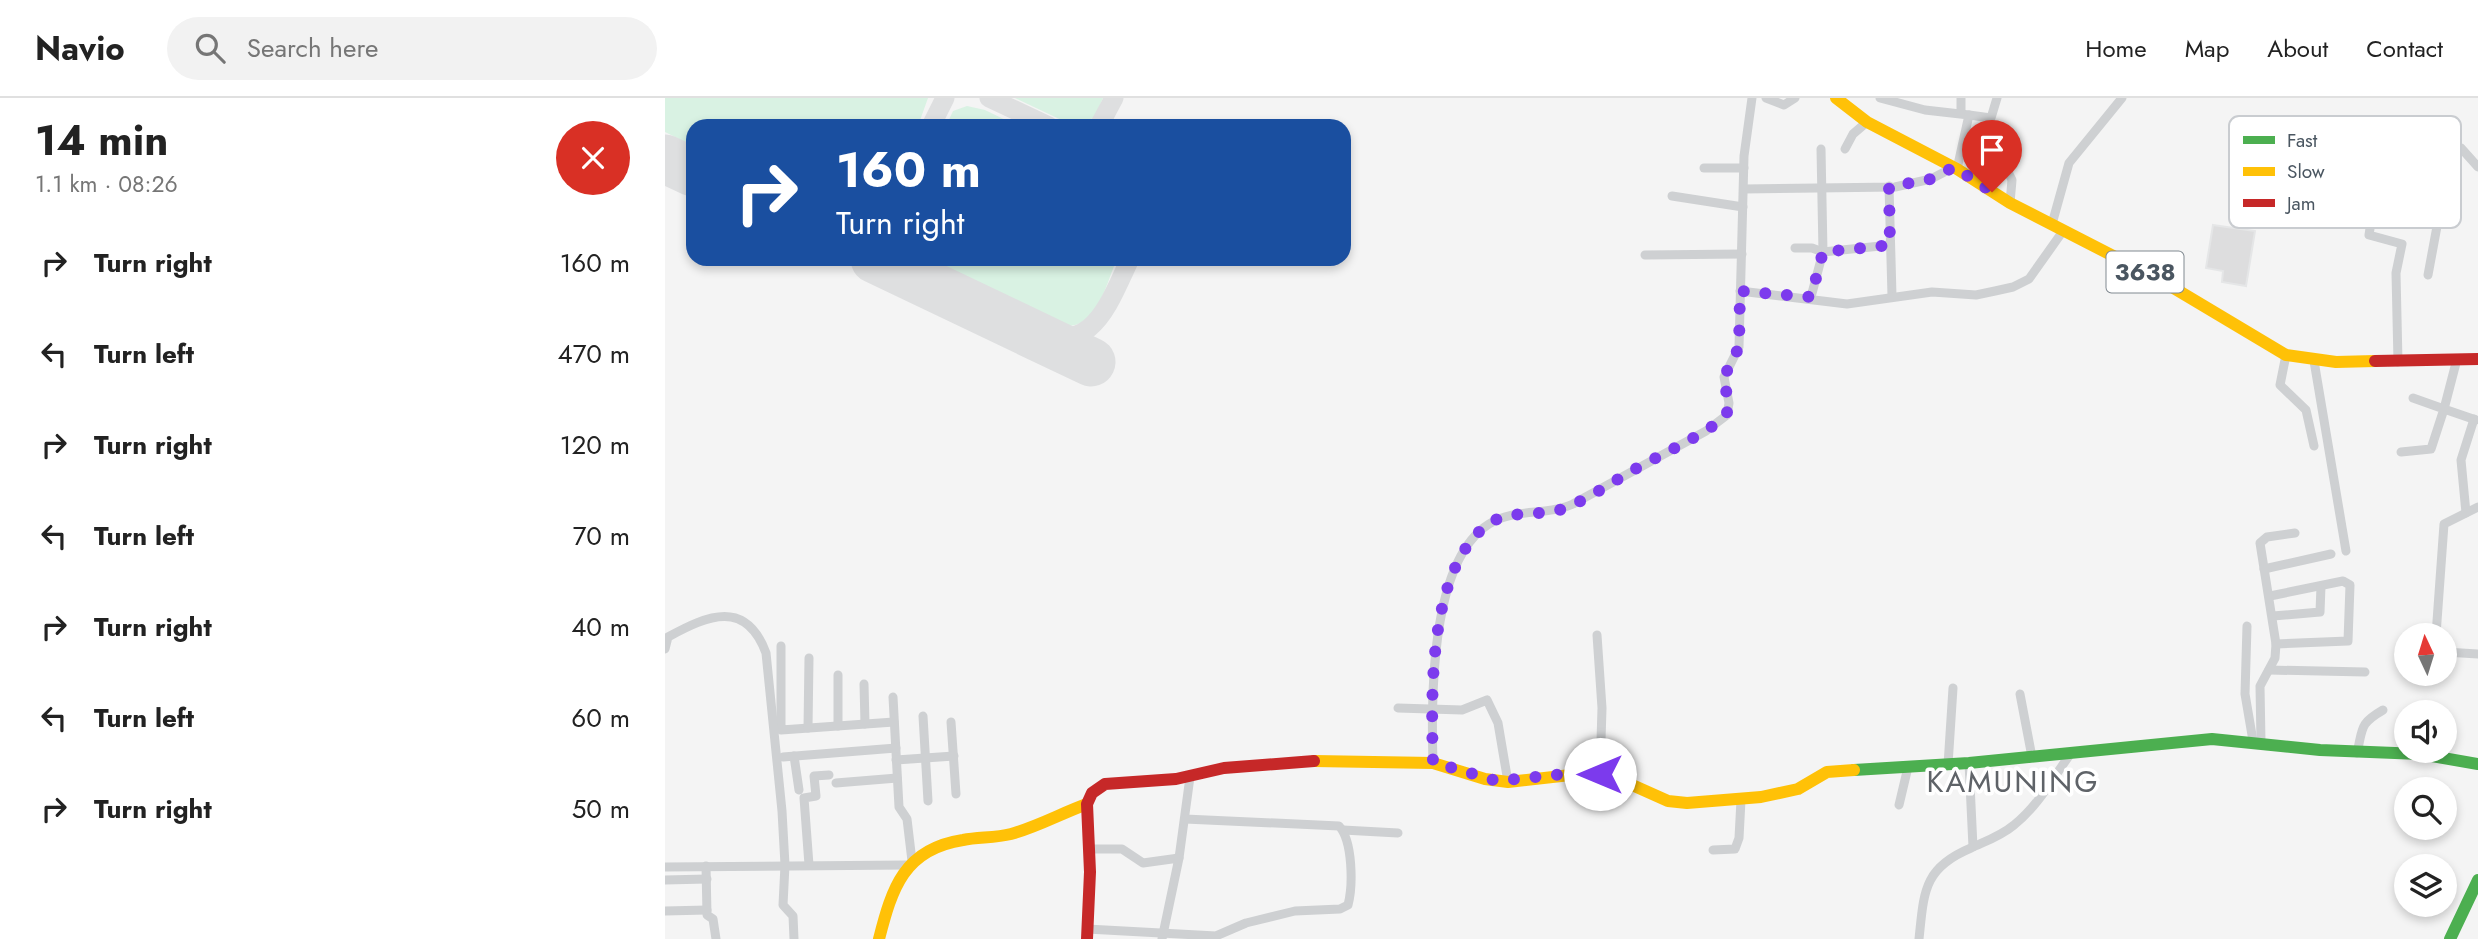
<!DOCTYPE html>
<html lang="en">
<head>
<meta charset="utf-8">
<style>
	:root { --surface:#fff; --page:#f2f2f2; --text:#222; --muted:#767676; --line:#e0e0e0 }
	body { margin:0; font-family:Jost,sans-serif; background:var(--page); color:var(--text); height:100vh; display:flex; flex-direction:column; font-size:26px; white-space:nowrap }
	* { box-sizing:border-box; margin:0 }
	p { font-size:23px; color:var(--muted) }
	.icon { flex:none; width:38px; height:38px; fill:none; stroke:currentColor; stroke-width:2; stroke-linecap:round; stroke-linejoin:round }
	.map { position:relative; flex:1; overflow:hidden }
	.sheet { display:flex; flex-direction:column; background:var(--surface); width:665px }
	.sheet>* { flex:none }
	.banner { position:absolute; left:21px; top:21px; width:665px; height:147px; border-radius:21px; box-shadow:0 4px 10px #0003; background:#1a4fa0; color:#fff; overflow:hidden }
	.needle { width:46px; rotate:356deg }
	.buttons { position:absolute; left:1729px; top:525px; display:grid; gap:14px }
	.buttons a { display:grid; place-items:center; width:63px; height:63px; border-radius:50%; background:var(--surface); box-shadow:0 4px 10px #0003; font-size:35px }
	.pin { position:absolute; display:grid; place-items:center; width:60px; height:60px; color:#fff; margin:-72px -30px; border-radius:50% 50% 50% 0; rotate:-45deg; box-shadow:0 0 7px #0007 }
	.pin .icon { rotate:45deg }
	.me { position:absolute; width:77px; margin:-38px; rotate:270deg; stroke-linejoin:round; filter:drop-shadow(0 0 5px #0008) }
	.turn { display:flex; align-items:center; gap:24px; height:147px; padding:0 35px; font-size:32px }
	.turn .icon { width:91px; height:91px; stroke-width:2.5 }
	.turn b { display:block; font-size:49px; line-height:60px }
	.round { display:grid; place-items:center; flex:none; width:74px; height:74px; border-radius:37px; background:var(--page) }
	.overview { display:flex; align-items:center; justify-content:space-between; height:119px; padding:0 35px }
	h1 { font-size:42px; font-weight:700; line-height:52px }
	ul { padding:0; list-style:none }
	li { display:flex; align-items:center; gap:21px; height:91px; padding:0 35px }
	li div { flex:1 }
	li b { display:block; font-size:26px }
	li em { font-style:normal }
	header { display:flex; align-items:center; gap:42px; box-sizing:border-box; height:98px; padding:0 35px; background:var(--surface); border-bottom:2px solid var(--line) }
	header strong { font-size:33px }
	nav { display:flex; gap:38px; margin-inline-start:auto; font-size:24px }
	.search { width:490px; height:63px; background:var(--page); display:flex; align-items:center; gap:18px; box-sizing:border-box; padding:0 24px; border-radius:38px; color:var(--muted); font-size:26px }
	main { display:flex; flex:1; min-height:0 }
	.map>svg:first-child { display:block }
</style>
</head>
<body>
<header>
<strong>Navio</strong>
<div class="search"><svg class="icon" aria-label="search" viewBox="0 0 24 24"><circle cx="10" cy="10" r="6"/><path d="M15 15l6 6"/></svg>Search here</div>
<nav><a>Home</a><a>Map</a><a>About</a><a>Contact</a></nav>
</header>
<main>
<section class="sheet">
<div class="overview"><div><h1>14 min</h1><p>1.1 km · 08:26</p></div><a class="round" style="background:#d93025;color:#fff"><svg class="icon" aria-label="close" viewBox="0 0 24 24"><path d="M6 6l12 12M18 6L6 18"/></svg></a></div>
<ul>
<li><svg class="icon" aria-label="right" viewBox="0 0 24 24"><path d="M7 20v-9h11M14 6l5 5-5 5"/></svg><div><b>Turn right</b></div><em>160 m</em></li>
<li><svg class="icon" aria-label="left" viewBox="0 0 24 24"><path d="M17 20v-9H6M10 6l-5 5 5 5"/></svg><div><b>Turn left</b></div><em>470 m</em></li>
<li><svg class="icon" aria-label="right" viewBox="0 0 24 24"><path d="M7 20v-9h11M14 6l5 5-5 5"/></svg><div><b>Turn right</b></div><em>120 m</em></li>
<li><svg class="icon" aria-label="left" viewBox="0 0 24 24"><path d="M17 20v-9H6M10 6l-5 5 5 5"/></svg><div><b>Turn left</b></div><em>70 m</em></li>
<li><svg class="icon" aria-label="right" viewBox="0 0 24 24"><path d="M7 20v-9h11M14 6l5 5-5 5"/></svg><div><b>Turn right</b></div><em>40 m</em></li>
<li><svg class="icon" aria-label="left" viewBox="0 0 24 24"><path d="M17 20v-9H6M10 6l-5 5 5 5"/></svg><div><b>Turn left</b></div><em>60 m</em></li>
<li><svg class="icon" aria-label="right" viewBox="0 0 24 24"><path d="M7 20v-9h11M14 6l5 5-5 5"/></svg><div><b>Turn right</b></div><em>50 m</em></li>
</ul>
</section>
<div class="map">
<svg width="1813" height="841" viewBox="0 0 1813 841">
	<rect width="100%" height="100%" fill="#f4f4f4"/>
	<g fill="#d9f2e3">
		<path d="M 0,0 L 263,0 L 253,28 L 28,28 L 28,48 L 0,34 Z"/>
		<path d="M 350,0 L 438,0 L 429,20 L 407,27 Z"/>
		<path d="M 302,8 L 320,12 L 353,28 L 281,28 L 288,13 Z"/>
		<path d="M 264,161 L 452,161 C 442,183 434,225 405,228 Z"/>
	</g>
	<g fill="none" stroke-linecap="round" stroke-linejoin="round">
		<g stroke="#dedfe0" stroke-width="19">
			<path d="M 324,0 L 384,28"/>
			<path d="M 266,28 L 280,0"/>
			<path d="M 434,28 L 449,0"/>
			<path d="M 219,161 L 234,172"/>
			<path d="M 358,232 C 427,259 440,214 465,161"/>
		</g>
		<g stroke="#dedfe0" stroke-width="49">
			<path d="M 0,61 L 28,74"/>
			<path d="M 210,161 L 426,264"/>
		</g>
	</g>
	<path fill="#ddddde" stroke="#e5e6e7" stroke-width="2" d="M 1548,127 L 1590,133 L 1581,188 L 1557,184 L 1558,173 L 1541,170 Z"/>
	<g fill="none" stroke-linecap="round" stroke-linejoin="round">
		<g stroke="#ced0d2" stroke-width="9">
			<path d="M 1101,0 L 1119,7 L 1130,0"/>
			<path d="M 1215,0 L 1260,12 L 1304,17 L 1292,71"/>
			<path d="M 1296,14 L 1296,0"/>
			<path d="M 1304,17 L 1326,20 L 1332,0"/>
			<path d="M 1180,51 L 1188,36 L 1202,24"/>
			<path d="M 1039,70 L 1079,70"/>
			<path d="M 1343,74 L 1347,82 L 1345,105"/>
			<path d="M 1224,88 L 1227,198"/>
			<path d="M 1079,91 L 1230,89 L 1266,81 L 1289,69"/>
			<path d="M 1007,98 L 1078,109"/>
			<path d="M 1709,104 L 1704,137 L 1737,146 L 1731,175 L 1733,264"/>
			<path d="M 1387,126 L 1404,65 L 1457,0"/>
			<path d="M 1130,150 L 1147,150 L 1158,154 L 1225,147"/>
			<path d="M 980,157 L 1077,156"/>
			<path d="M 1763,177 L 1773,123 L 1751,109 L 1752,101 L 1784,48 L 1796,50 L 1813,69"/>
			<path d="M 1075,193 L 1182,206 L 1267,194 L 1311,197 L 1330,193 L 1348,189 L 1364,181 L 1398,133"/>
			<path d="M 1146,199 L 1158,154 L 1156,51"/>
			<path d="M 1621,257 L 1615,287 L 1641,312 L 1649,348"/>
			<path d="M 1792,261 L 1779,311 L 1811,322"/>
			<path d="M 1649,263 L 1681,453"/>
			<path d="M 1736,354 L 1766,351 L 1779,311 L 1748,300"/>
			<path d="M 1801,415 L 1796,362 L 1809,321"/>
			<path d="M 1599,471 L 1666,456"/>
			<path d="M 1605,498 L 1678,483 L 1685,487 L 1683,543 L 1611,546"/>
			<path d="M 1608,518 L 1655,514 L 1656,488"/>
			<path d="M 1582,528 L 1580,596 L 1588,643"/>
			<path d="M 932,537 L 937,610 L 935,676"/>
			<path d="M 1771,537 L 1779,426 L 1813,409"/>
			<path d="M 116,548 L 116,632 L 229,624"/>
			<path d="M 0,551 L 3,539 C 43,517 81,501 101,555 L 117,713 L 120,767 L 118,807 L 128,818 L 129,841"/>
			<path d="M 1734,554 L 1741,554"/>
			<path d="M 1780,554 L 1813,556"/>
			<path d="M 1604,572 L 1700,574"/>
			<path d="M 173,577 L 173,628"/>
			<path d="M 199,586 L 200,626"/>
			<path d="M 1355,596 L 1367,659"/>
			<path d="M 228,599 L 234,709 L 242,721 L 247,763"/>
			<path d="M 733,610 L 797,612 L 822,602 L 833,625 L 843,684"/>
			<path d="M 258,618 L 263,703"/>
			<path d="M 286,624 L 291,696"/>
			<path d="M 143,630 L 144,560"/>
			<path d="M 1596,644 L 1595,588 L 1610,560 L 1611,546 L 1595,445 L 1602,439 L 1630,435"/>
			<path d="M 1692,655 C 1698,630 1694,626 1718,612"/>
			<path d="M 129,658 L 134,692"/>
			<path d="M 118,659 L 231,650"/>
			<path d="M 231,662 L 289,658"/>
			<path d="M 768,665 C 766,601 765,463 824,426 C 849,410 882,418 908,406 L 1041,333 L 1062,317 L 1064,305 L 1059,279 L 1074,249 L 1079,58 L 1087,0"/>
			<path d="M 1304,665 L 1308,749"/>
			<path d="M 1283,667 L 1288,590"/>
			<path d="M 171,685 L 232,680"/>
			<path d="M 1234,707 L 1243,669"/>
			<path d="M 678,732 L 733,735"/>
			<path d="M 424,751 L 457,751 L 478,765 L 514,760 L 497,841"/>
			<path d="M 1048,752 L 1070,751 L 1074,740 L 1076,702"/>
			<path d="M 514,760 L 525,679"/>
			<path d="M 144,767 L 139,700 L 151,698 L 149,678 L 164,677"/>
			<path d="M 41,768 L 42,817 L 48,821 L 51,841"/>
			<path d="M 0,769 L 242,767"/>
			<path d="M 0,782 L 42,781"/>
			<path d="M 0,813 L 42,812"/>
			<path d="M 422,831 L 551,838 L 581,825 L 630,813 L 675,811 L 683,807 C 688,788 688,743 674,728 L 520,721"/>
			<path d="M 1254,841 C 1259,794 1258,770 1306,750 C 1321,743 1336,738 1349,727 C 1373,708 1388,680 1406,655"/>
		</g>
		<g stroke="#4caf50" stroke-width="12">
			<path d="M 1189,672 L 1304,665 L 1547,641 L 1655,652 L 1755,656 L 1813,666"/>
			<path d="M 1785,841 L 1813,782"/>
		</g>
		<g stroke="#ffc107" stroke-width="12">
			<path d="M 1171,0 L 1202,24 L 1292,71 L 1345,105 L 1497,183 L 1621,257 L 1671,264 L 1710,263"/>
			<path d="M 649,663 L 768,665 L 820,681 L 843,684 L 923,675 L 956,682 L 1003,703 L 1022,705 L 1096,699 L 1133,691 L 1162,674 L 1189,672"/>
			<path d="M 214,841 C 227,790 239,751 298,742 C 314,739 330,740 346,736 C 372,729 397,715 422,706"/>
		</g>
		<g stroke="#c62828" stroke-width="12">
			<path d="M 1710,263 L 1813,261"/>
			<path d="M 422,841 L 425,774 L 422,706 L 427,695 L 440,686 L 511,681 L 559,670 L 649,663"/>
		</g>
	</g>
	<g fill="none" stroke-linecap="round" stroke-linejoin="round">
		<path stroke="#7c3aed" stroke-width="12" stroke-dasharray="0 21.6" d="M 935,676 L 909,675 L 832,683 L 768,664 C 766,597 763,472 822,427 C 844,410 875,420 900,410 C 926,400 950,382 974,369 C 1003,353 1032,340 1058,321 L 1064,311 L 1059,279 L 1074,249 L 1075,193 L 1146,199 L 1158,154 L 1225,147 L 1224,89 L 1266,81 L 1289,69 L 1327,94"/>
	</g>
	<g text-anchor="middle" stroke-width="7" stroke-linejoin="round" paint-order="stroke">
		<rect fill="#fff" stroke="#808990" stroke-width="2" x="1441.5" y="153.5" width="77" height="41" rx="5"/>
		<g font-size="24" font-weight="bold" fill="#4a5661">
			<text x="1480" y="182">3638</text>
		</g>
		<g font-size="30" letter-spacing="2" fill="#5f6368" stroke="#fff">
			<text x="1348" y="694">KAMUNING</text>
		</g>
	</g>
	<rect x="1564" y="18" width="232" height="112" rx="10" fill="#fff" stroke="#c9ccd0" stroke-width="2"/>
	<rect x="1578" y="38" width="32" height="8" fill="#4caf50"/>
	<rect x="1578" y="69" width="32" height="9" fill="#ffc107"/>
	<rect x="1578" y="101" width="32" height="8" fill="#c62828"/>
	<g font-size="19" fill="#4a5661">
		<text x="1622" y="49">Fast</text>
		<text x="1622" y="80">Slow</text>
		<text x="1622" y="112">Jam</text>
	</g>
</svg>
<div class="buttons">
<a><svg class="needle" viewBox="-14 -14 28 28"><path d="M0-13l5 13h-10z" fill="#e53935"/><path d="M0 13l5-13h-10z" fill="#767676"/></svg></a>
<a><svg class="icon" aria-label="sound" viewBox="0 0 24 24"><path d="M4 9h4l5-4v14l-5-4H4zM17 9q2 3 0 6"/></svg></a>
<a><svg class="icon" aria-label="search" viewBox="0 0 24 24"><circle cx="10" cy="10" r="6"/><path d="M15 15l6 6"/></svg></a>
<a><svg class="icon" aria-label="layers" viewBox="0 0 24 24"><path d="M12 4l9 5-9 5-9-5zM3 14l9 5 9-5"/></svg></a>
</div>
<div class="pin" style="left:1327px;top:94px;background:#d93025"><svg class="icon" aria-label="arrive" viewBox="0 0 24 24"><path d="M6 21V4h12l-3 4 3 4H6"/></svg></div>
<svg class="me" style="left:935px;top:676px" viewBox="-20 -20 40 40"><circle r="19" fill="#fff"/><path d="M0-13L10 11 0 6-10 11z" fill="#7c3aed"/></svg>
<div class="banner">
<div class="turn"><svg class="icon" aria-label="right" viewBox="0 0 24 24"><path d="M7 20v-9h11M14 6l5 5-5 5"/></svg><div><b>160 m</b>Turn right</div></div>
</div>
</div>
</main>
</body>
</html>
